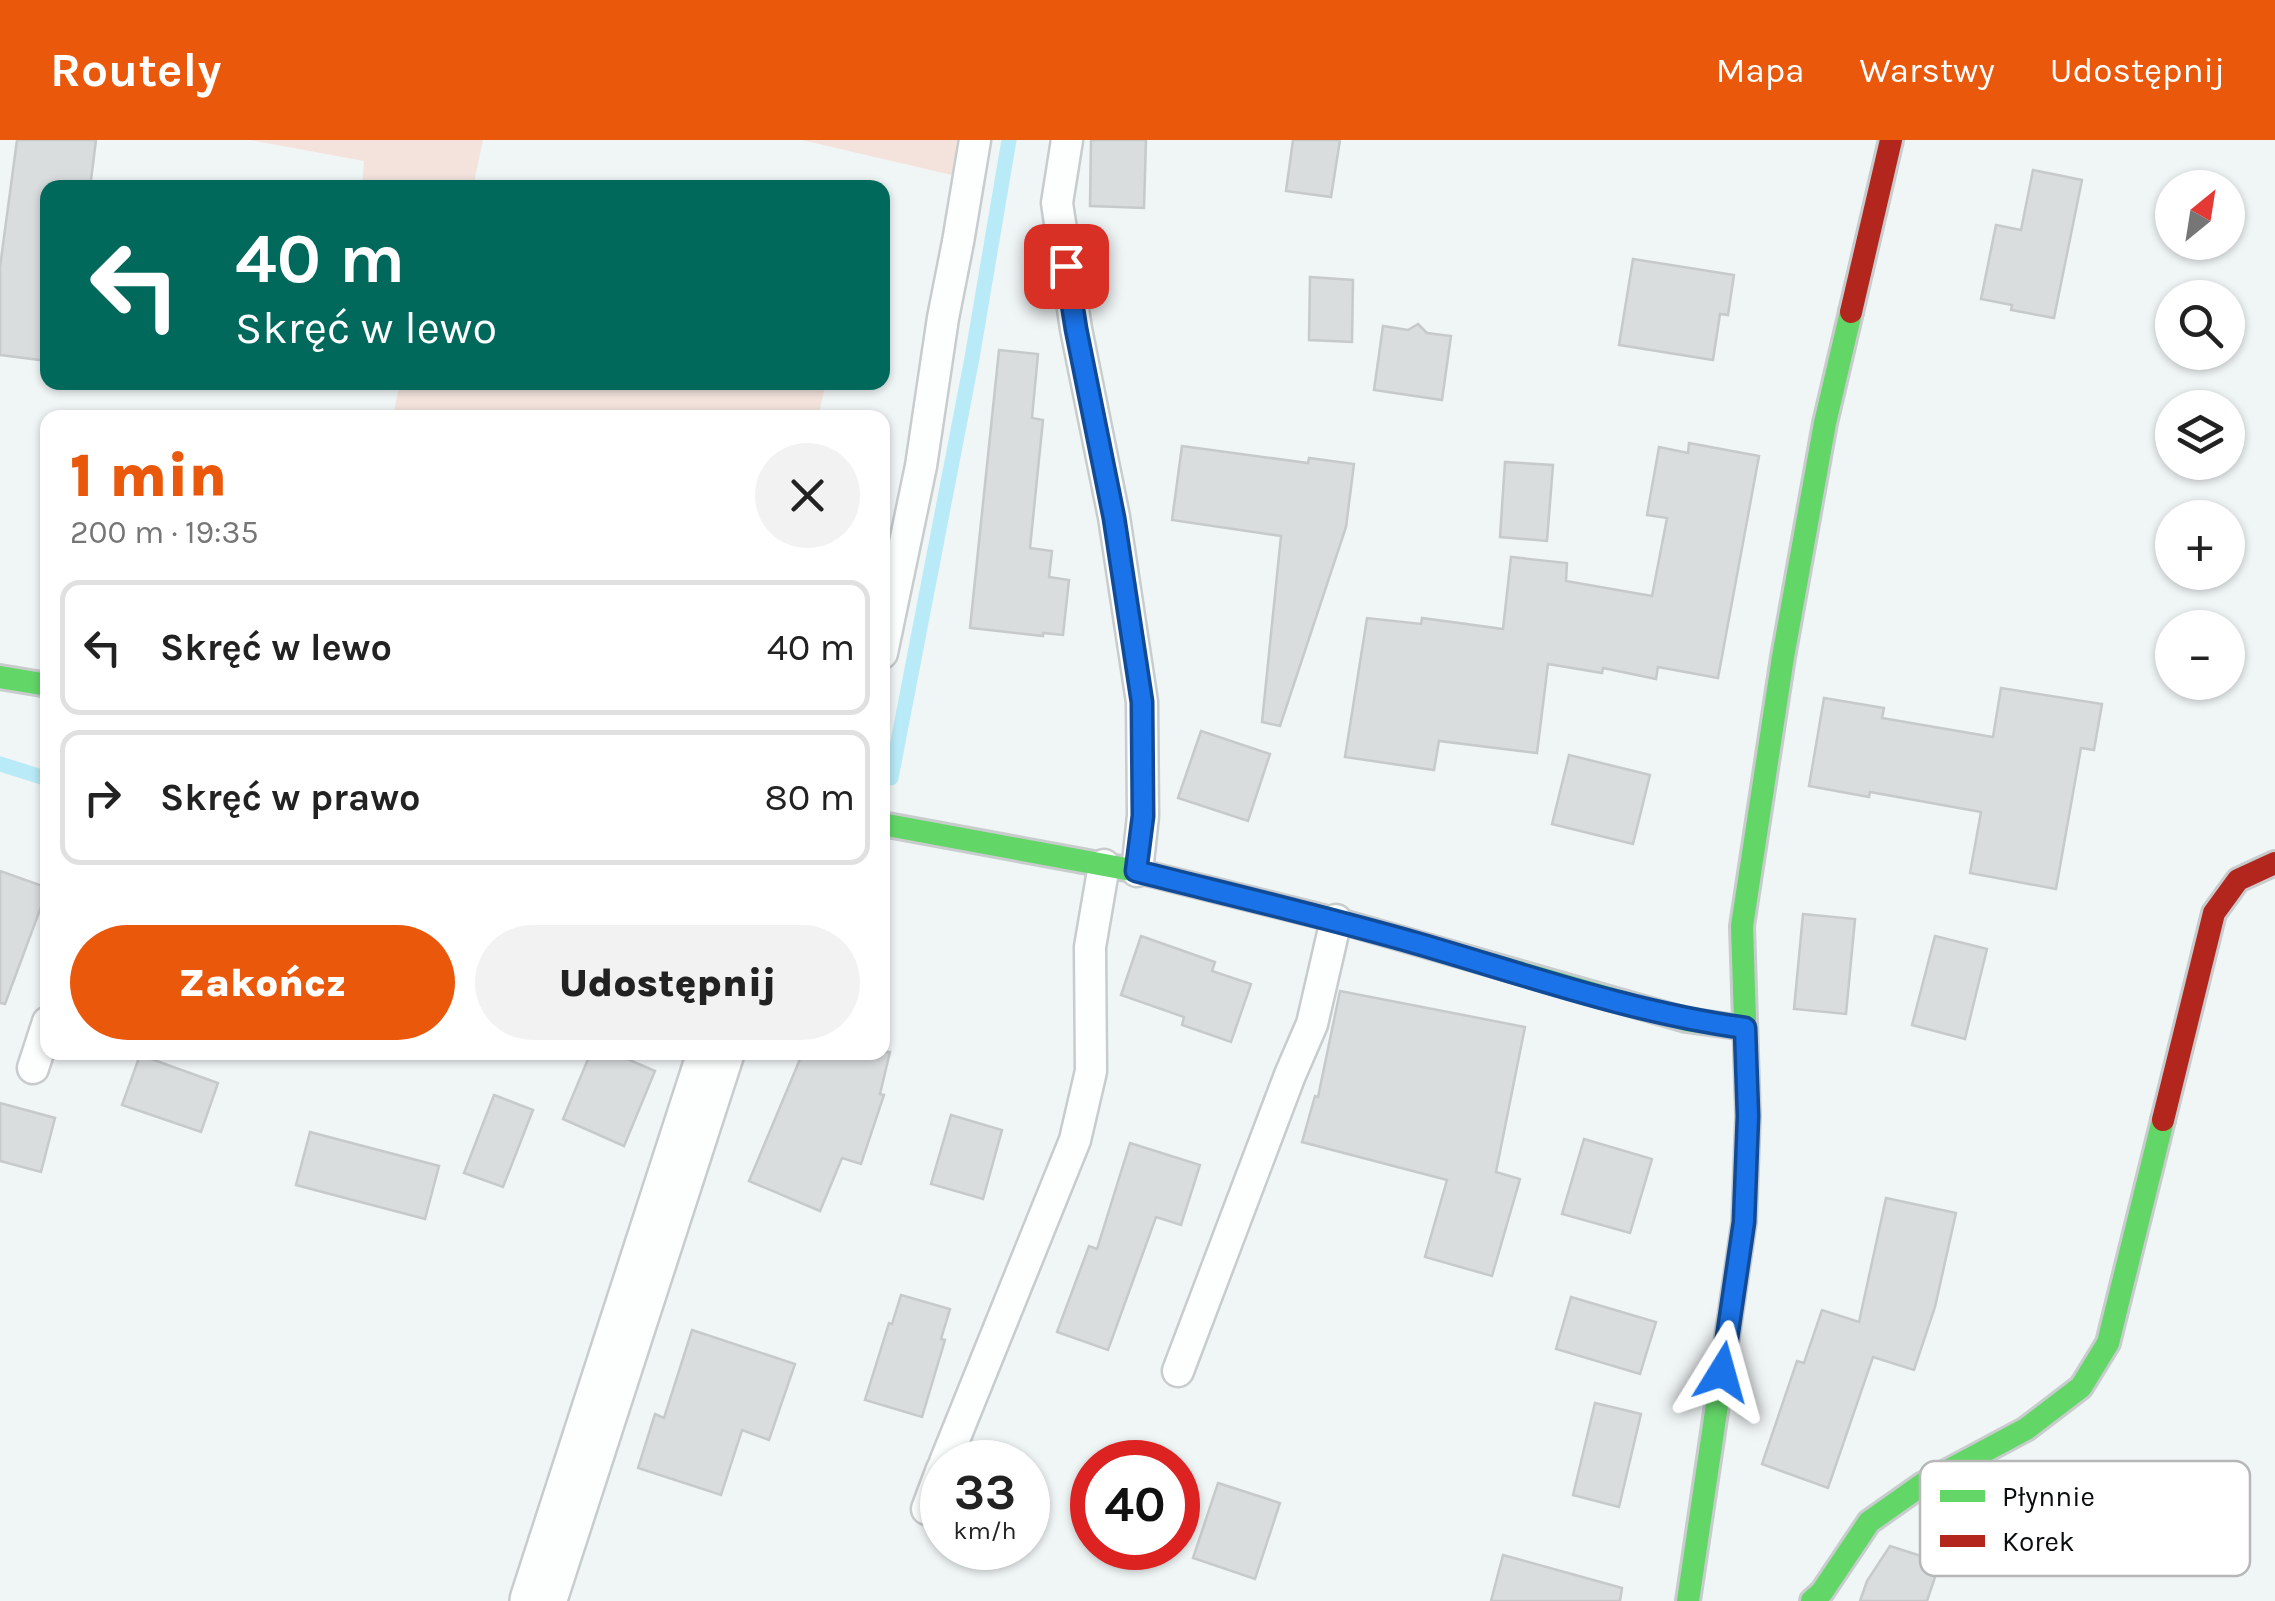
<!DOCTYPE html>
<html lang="pl">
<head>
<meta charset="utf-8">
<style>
	:root { --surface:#fff; --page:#f2f2f2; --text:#222; --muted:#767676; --line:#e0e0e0; --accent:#ea580c }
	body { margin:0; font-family:Karla,sans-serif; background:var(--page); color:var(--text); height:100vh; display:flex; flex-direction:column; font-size:38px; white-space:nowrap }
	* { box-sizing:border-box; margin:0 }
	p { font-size:32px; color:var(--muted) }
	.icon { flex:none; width:55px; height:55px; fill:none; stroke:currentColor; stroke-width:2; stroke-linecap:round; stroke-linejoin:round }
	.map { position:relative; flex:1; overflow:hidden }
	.details { position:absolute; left:40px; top:270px; width:850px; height:650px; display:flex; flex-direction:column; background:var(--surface); border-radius:20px; box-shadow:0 2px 8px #0004 }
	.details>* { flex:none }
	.hud { position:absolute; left:40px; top:40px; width:850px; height:210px; border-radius:20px; box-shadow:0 2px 8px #0004; background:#00695c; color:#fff; overflow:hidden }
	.needle { width:65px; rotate:30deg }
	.buttons { position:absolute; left:2155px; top:30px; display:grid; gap:20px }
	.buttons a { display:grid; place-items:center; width:90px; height:90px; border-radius:50%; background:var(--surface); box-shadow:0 2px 8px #0004; font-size:50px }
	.speed { position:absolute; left:920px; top:1300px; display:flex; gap:20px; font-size:50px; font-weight:700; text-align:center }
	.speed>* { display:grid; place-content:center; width:130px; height:130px; border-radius:50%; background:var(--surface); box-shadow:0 2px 8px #0004; line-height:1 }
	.speed small { font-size:25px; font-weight:400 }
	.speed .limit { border:15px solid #d22; background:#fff; color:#111 }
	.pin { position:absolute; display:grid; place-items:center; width:85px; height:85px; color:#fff; margin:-42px; border-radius:20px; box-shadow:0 5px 15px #0006 }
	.me { position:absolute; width:110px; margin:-55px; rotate:8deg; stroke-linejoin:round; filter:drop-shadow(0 0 8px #0008) }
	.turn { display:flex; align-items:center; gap:35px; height:210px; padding:0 30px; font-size:45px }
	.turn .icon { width:130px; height:130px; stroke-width:2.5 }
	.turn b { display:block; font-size:70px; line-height:85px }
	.round { display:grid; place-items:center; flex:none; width:105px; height:105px; border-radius:52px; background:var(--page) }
	.headline { display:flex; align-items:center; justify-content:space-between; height:170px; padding:0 30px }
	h1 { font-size:60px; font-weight:800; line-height:75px; color:var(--accent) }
	.action { display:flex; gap:20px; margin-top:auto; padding:20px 30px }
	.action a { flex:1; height:115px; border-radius:60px; background:var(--accent); color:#fff; font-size:40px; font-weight:800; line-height:115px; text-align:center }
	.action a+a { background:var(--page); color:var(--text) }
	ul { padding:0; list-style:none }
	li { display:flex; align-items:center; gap:30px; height:135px; margin:0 20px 15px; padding:0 10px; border:5px solid var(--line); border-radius:20px }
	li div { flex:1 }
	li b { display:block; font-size:38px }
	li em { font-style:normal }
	header { display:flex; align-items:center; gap:60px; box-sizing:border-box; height:140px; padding:0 50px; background:var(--accent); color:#fff }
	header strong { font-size:48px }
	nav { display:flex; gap:55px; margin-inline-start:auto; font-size:35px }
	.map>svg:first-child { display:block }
</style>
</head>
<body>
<header>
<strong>Routely</strong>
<nav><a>Mapa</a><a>Warstwy</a><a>Udostępnij</a></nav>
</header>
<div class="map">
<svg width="2275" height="1461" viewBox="0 0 2275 1461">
	<rect width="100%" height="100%" fill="#f0f5f6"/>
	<g fill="#f4e3dd">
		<path d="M 250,0 L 483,0 L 473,47 L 362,48 L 364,21 Z"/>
		<path d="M 802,0 L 957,0 L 952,35 Z"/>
		<path d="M 400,242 L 826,242 L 826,243 L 818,277 L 393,277 Z"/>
	</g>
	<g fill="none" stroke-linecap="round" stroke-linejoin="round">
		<g stroke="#b9eaf7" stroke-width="15">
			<path d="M 0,624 L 48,639"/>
			<path d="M 891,638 L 972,218 L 1009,0"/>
		</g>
	</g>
	<g fill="#d9ddde" stroke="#c6caca" stroke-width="2.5">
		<path d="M 17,0 L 96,0 L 90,48 L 48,48 L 48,221 L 0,215 L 0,127 Z"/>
		<path d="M 1091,0 L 1146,0 L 1144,68 L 1090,66 Z"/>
		<path d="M 1293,0 L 1340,0 L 1331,57 L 1286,51 Z"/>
		<path d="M 2033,30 L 2082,40 L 2054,178 L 2011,170 L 2012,165 L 1981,159 L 1996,85 L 2021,90 Z"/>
		<path d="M 1633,119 L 1734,135 L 1728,175 L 1720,174 L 1713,220 L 1619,205 Z"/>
		<path d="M 1310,137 L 1353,140 L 1352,202 L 1309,200 Z"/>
		<path d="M 1418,184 L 1427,193 L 1451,196 L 1442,260 L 1374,250 L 1383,186 L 1408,190 Z"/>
		<path d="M 999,210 L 1038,214 L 1032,278 L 1043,280 L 1030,408 L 1052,411 L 1049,437 L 1069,440 L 1063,495 L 1043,493 L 1043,496 L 970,488 Z"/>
		<path d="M 1689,303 L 1759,316 L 1718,538 L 1658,527 L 1656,539 L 1603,528 L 1602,533 L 1548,524 L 1537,613 L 1439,601 L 1434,630 L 1345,617 L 1367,478 L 1421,484 L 1422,478 L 1503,489 L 1511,417 L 1567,423 L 1566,441 L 1652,456 L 1667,378 L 1647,375 L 1659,307 L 1688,313 Z"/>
		<path d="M 1182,306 L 1308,323 L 1309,318 L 1354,324 L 1346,387 L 1280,586 L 1262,582 L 1281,396 L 1172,380 Z"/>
		<path d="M 1505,322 L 1553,325 L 1547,401 L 1500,397 Z"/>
		<path d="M 2001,548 L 2102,564 L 2094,610 L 2081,608 L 2056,749 L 1970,733 L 1981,672 L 1870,652 L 1869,657 L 1809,646 L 1824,558 L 1884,568 L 1882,578 L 1993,597 Z"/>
		<path d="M 1201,591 L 1270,614 L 1248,681 L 1178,658 Z"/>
		<path d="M 1569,615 L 1650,635 L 1633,704 L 1552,684 Z"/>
		<path d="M 0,731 L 48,748 L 5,864 L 0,863 Z"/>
		<path d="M 1803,774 L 1855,779 L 1846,874 L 1794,869 Z"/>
		<path d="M 1141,796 L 1215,822 L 1212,831 L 1251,844 L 1231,902 L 1182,885 L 1184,877 L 1121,855 Z"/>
		<path d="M 1935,796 L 1987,809 L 1965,899 L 1912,885 Z"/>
		<path d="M 1340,851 L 1525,887 L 1496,1032 L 1520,1039 L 1492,1136 L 1425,1117 L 1447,1040 L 1302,1002 L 1315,956 L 1318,957 Z"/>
		<path d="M 591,912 L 611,912 L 655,931 L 624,1006 L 563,979 Z"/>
		<path d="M 803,912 L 890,912 L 880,954 L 884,955 L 861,1024 L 842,1018 L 820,1071 L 749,1041 Z"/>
		<path d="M 140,915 L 218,943 L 201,992 L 122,965 Z"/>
		<path d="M 494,955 L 533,970 L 503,1047 L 464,1033 Z"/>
		<path d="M 0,963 L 55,978 L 41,1032 L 0,1021 Z"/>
		<path d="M 951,975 L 1002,990 L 983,1059 L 931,1044 Z"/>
		<path d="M 310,992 L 439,1026 L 425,1079 L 296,1045 Z"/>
		<path d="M 1584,999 L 1652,1019 L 1630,1093 L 1562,1074 Z"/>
		<path d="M 1130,1003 L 1200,1025 L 1181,1085 L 1156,1077 L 1108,1210 L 1057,1192 L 1089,1106 L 1097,1109 Z"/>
		<path d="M 1886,1058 L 1956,1073 L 1935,1167 L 1914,1230 L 1873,1217 L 1828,1348 L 1762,1324 L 1797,1221 L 1804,1223 L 1822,1170 L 1859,1182 Z"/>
		<path d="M 901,1155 L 950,1169 L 941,1199 L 945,1200 L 922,1277 L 865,1260 L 889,1183 L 892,1184 Z"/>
		<path d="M 1571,1157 L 1656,1182 L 1640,1234 L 1556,1209 Z"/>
		<path d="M 692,1190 L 795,1224 L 769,1300 L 742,1290 L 721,1355 L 638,1328 L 655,1274 L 664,1278 Z"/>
		<path d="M 1595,1263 L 1641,1274 L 1619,1367 L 1573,1355 Z"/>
		<path d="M 1218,1343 L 1280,1363 L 1255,1439 L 1193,1418 Z"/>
		<path d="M 1890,1406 L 1940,1422 L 1927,1461 L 1860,1461 L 1867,1441 Z"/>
		<path d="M 1503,1415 L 1622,1448 L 1620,1461 L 1491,1461 Z"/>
	</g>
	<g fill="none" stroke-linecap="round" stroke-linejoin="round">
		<g stroke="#c8cccd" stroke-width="35">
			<g id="lane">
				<path d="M 1067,0 L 1057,63 L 1076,189 L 1114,377 L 1142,562 L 1143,676 L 1137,731"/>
				<path d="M 882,513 L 921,326 L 943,178 L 958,102 L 975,0"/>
				<path d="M 33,928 L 48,882"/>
				<path d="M 1178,1231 L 1290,935 L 1312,884 L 1336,780"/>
				<path d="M 945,1322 L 1075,1000 L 1091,931 L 1090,807 L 1104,725"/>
				<path d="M 927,1369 L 942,1329"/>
			</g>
		</g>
		<g stroke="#c8cccd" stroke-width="60">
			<path id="street" d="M 538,1461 L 716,912"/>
		</g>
		<g stroke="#c8cccd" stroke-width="28">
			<g id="fast">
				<path d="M 0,537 L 48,545"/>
				<path d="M 882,684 L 1137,731 L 1336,780 L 1686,880 L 1745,888"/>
				<path d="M 1688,1461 L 1744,1082 L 1748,976 L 1742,786 L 1783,517 L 1825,283 L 1851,172"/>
				<path d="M 1812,1461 L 1822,1452 L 1869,1382 L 1923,1344 L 2026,1289 L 2081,1247 L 2108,1203 L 2163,980"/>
			</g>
		</g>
		<g stroke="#c8cccd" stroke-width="28">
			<g id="jam">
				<path d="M 1851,172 L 1891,0"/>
				<path d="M 2163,980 L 2214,773 L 2238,740 L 2275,723"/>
			</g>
		</g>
		<use href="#lane" stroke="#fdfefe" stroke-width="30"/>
		<use href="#street" stroke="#fdfefe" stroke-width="55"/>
		<use href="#fast" stroke="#63d668" stroke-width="22"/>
		<use href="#jam" stroke="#b3261e" stroke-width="22"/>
	</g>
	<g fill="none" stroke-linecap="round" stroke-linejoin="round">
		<g stroke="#114b97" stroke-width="25">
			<path id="route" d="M 1066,126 L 1076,189 L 1114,378 L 1142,562 L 1143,676 L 1136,731 C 1231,755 1325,777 1419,804 C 1526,835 1634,873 1745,888 L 1748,976 L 1744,1082 L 1722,1232"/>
		</g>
		<use href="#route" stroke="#1a73e8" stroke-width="18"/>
	</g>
	<rect x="1920" y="1321" width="330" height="115" rx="15" fill="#fff" stroke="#b6b7b7" stroke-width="2.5"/>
	<rect x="1940" y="1350" width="45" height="12" fill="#63d668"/>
	<rect x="1940" y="1395" width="45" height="12" fill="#b3261e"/>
	<g font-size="28" fill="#0b0e0f">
		<text x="2002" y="1366">Płynnie</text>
		<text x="2002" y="1411">Korek</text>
	</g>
</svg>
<div class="buttons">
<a><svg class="needle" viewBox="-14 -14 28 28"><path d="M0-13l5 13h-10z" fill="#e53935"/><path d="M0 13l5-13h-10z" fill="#767676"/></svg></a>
<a><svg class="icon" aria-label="search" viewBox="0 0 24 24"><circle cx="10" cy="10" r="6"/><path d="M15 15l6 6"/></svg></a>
<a><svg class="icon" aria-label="layers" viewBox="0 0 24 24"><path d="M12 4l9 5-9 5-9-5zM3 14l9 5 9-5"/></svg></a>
<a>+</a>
<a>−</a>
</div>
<div class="speed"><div>33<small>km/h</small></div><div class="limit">40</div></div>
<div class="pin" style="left:1066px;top:126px;background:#d93025"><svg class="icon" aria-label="arrive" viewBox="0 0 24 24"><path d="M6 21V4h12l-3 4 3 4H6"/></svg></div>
<svg class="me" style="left:1722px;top:1232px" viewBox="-20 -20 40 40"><path d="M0-17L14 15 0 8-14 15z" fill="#1a73e8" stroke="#fff" stroke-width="4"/></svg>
<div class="hud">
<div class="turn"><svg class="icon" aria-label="left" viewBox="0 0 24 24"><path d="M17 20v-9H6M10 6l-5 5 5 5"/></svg><div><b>40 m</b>Skręć w lewo</div></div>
</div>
<section class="details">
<div class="headline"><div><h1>1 min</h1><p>200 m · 19:35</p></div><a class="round"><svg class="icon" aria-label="close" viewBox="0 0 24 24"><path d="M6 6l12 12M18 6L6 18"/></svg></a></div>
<ul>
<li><svg class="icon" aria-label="left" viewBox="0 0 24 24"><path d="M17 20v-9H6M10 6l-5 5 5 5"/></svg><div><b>Skręć w lewo</b></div><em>40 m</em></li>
<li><svg class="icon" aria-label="right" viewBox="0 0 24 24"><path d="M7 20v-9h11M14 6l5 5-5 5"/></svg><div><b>Skręć w prawo</b></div><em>80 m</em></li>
</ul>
<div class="action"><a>Zakończ</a><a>Udostępnij</a></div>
</section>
</div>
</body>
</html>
